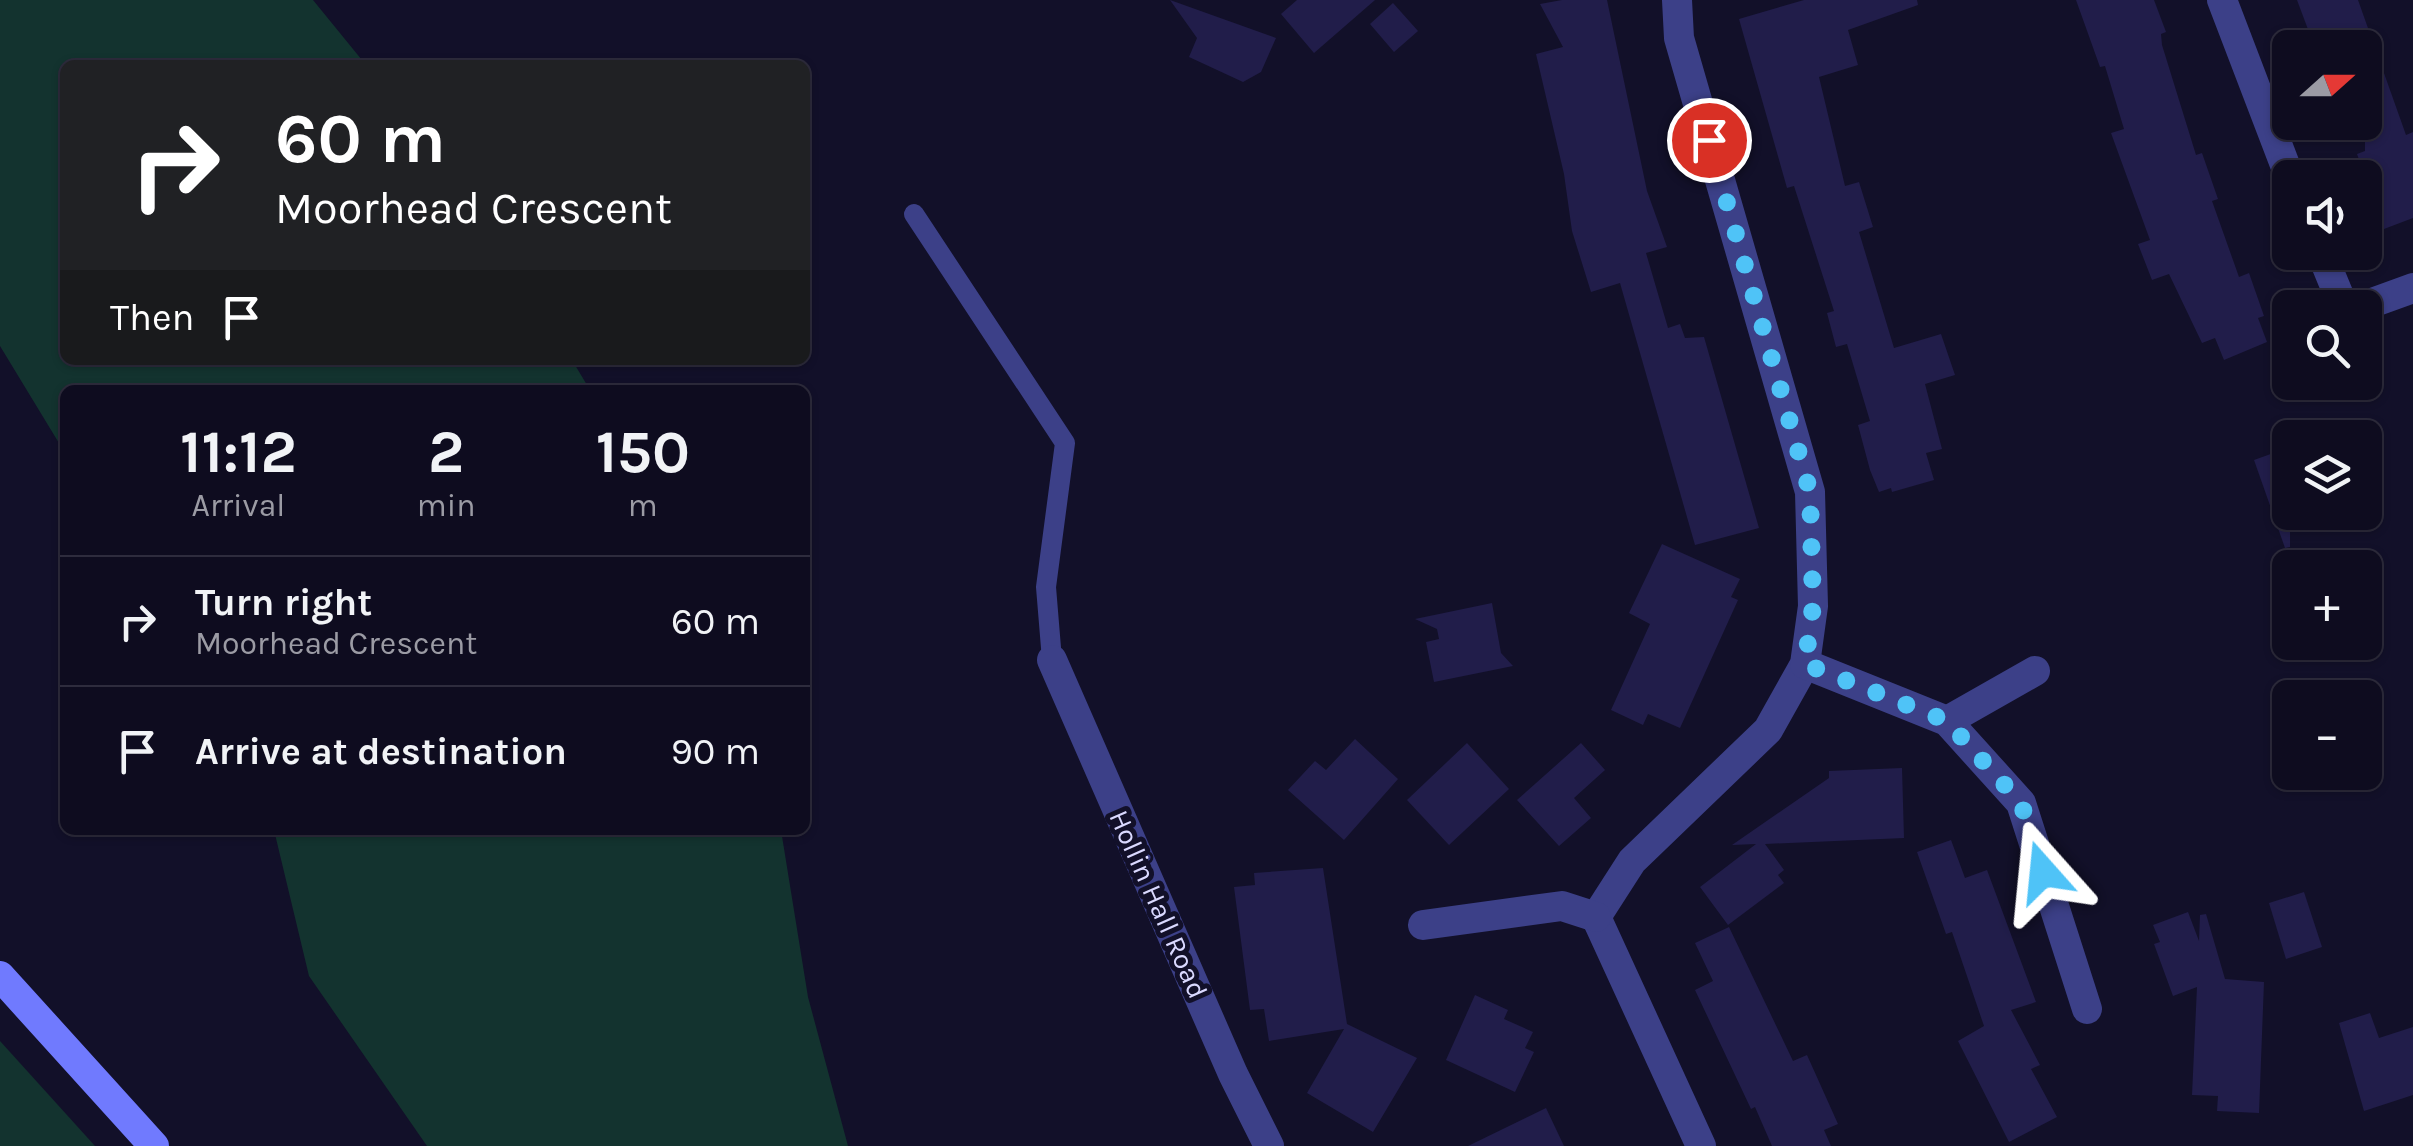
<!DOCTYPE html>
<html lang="en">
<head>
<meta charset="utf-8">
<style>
	:root { --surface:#0e0c1f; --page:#1c1a2c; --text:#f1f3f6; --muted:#9b9ba4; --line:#2e2c3d }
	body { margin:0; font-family:Karla,sans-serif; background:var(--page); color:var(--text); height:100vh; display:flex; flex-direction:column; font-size:38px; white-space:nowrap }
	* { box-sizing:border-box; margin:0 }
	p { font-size:32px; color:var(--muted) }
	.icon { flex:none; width:55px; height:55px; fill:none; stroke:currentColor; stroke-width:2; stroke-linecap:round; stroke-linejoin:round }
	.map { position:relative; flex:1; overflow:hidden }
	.panel { position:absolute; left:60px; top:385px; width:750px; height:450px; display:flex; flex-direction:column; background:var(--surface); border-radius:15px; box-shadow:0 2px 8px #0004,0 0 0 2px var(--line) }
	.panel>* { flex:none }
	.top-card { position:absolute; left:60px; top:60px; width:750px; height:305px; border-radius:15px; box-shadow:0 2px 8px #0004,0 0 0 2px var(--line); background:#202124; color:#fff; overflow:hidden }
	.needle { width:65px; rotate:69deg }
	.tools { position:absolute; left:2272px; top:30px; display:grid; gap:20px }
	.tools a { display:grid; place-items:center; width:110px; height:110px; border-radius:15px; background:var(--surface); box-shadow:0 2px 8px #0004,0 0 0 2px var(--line); font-size:50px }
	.pin { position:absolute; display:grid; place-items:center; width:85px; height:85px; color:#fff; margin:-42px; border:5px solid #fff; border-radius:50%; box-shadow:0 2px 10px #0007 }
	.me { position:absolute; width:110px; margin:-55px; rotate:342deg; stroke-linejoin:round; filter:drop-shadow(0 0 8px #0008) }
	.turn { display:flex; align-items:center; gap:35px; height:210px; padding:0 50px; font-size:45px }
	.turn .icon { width:130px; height:130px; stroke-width:2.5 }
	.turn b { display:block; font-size:70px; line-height:85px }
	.then { display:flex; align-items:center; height:95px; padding:0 50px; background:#0003; gap:20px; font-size:38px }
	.eta { display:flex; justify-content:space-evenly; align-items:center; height:170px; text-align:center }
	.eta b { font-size:60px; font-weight:700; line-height:70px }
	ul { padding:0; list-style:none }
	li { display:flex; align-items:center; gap:30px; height:130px; padding:0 50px; border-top:2px solid var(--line) }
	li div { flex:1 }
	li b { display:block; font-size:38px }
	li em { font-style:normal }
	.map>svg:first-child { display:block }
</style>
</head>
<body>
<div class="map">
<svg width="2413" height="1146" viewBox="0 0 2413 1146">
	<rect width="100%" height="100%" fill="#121029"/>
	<g fill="#13332f">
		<path d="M 0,0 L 313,0 L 366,65 L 65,65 L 65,360 L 572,360 L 590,390 L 65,390 L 65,453 L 0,346 Z"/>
		<path d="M 274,830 L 781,830 L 808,997 L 848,1146 L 427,1146 L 309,976 Z"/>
		<path d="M 0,1041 L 95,1146 L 0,1146 Z"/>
	</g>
	<g fill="#211d4a">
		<path d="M 1170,0 L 1276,38 L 1261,72 L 1243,82 L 1189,57 L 1197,38 Z"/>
		<path d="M 1297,0 L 1375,0 L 1314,53 L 1281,14 Z"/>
		<path d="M 1562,0 L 1607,0 L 1647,191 L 1667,247 L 1646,253 L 1668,328 L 1680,324 L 1685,338 L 1704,337 L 1759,528 L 1695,545 L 1620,283 L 1591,292 L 1572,231 L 1564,174 L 1536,54 L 1563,47 L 1540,4 Z"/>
		<path d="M 1804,0 L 1917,0 L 1918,5 L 1848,30 L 1858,65 L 1819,77 L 1845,186 L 1859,182 L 1873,227 L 1859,232 L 1894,348 L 1941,334 L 1955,375 L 1925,384 L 1942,449 L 1926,453 L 1934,480 L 1892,492 L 1891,488 L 1879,492 L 1870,470 L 1858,425 L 1870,421 L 1847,344 L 1836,347 L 1827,313 L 1834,311 L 1794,186 L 1787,188 L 1739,19 Z"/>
		<path d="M 2076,0 L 2154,0 L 2166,32 L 2161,34 L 2162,45 L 2196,155 L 2202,153 L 2218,199 L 2212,201 L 2239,277 L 2249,273 L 2264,316 L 2258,318 L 2267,342 L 2224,360 L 2215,338 L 2202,343 L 2169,274 L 2152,280 L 2138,244 L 2150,240 L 2111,133 L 2124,129 L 2105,66 L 2100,67 Z"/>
		<path d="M 2297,0 L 2358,0 L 2406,135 L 2413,132 L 2413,218 L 2384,229 L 2357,154 L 2365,151 L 2365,48 L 2315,48 Z"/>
		<path d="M 1393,3 L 1418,31 L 1394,52 L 1370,24 Z"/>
		<path d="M 2290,447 L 2290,547 L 2285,548 L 2254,460 Z"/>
		<path d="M 1662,544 L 1740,579 L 1731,597 L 1738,600 L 1680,728 L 1648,714 L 1643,725 L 1611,710 L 1650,624 L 1629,613 Z"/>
		<path d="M 1492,603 L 1501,653 L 1513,666 L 1434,682 L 1426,642 L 1439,639 L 1437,629 L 1415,619 Z"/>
		<path d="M 1355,739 L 1398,779 L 1344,840 L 1288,790 L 1315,761 L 1326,770 Z"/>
		<path d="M 1467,743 L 1509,789 L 1449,845 L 1407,800 Z"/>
		<path d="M 1581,743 L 1605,770 L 1574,798 L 1591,818 L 1559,846 L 1517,800 Z"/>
		<path d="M 1902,768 L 1904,838 L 1765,844 L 1784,870 L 1778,875 L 1784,883 L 1728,925 L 1700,887 L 1756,844 L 1732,845 L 1829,778 L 1829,771 Z"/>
		<path d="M 1951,840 L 1965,878 L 1987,870 L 2036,1002 L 2011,1010 L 2040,1065 L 2031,1069 L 2057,1117 L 2009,1142 L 1958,1041 L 1984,1026 L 1952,932 L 1946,934 L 1917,852 Z"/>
		<path d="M 1323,868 L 1347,1024 L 1417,1058 L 1373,1132 L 1307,1093 L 1344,1029 L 1269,1041 L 1264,1009 L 1250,1010 L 1234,887 L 1255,885 L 1254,873 Z"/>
		<path d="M 2304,892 L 2322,947 L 2286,959 L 2269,903 Z"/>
		<path d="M 2188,912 L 2199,941 L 2200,915 L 2206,914 L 2225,979 L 2264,982 L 2259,1113 L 2217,1111 L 2218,1096 L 2192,1095 L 2197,987 L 2173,996 L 2154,944 L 2160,942 L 2153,925 Z"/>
		<path d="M 1729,927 L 1793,1061 L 1807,1055 L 1838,1124 L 1824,1130 L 1831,1146 L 1772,1146 L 1755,1107 L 1751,1109 L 1695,990 L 1713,981 L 1695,943 Z"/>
		<path d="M 1475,995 L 1508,1010 L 1504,1019 L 1533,1032 L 1525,1048 L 1534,1052 L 1515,1092 L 1446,1060 Z"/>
		<path d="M 2370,1013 L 2379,1038 L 2413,1027 L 2413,1095 L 2364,1111 L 2339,1023 Z"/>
		<path d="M 1546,1108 L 1564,1146 L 1468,1146 Z"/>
	</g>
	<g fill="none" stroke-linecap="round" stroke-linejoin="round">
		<path stroke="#3c4088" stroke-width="20" d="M 914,214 L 1065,443 L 1046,587 L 1052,660"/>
		<g stroke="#3c4088" stroke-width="30">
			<path d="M 1677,0 L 1679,38 L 1810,492 L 1813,606 L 1805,664 L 1768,730 L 1632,861 L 1596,917 L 1701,1146"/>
			<path d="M 2222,0 L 2290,178"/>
			<path d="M 2321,252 L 2344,308"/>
			<path d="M 2358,308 L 2413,288"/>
			<path d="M 1052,660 L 1233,1074 L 1269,1146"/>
			<path d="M 1805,664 L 1947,721 L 2021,803 L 2087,1009"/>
			<path d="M 1947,721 L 2035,671"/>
			<path d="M 1423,925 L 1562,906 L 1596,917"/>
		</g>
		<path stroke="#707afe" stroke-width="30" d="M 0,976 L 154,1146"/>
	</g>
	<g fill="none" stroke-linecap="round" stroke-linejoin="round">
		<path stroke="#4fc3f7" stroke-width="18" stroke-dasharray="0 32.4" d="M 1709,140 L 1810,492 L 1813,606 L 1805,664 L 1947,721 L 2021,803 L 2043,872"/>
	</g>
	<g text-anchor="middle" stroke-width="10" stroke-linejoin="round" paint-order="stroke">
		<g font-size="28" fill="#dad9ff" stroke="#121029">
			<text transform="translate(1159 904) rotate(66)" y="10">Hollin Hall Road</text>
		</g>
	</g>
</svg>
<div class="tools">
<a><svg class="needle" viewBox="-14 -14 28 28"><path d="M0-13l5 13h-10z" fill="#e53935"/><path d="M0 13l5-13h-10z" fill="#9b9ba4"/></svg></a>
<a><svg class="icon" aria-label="sound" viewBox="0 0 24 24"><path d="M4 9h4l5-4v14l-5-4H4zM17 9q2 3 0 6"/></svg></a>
<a><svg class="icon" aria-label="search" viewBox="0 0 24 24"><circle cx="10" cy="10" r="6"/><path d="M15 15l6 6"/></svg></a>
<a><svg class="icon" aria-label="layers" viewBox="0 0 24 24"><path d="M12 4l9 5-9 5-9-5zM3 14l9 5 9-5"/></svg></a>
<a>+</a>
<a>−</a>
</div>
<div class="pin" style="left:1709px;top:140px;background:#d93025"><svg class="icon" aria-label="arrive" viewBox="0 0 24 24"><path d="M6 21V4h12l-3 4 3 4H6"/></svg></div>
<svg class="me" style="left:2043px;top:872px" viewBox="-20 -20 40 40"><path d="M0-17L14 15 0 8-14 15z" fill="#4fc3f7" stroke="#fff" stroke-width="4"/></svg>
<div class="top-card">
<div class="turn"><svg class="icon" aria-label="right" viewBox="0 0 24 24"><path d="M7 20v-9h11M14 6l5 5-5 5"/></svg><div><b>60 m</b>Moorhead Crescent</div></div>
<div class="then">Then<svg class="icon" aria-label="arrive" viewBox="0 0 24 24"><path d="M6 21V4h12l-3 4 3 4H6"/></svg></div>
</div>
<section class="panel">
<div class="eta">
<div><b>11:12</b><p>Arrival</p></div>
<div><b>2</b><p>min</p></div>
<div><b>150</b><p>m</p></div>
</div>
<ul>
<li><svg class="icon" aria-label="right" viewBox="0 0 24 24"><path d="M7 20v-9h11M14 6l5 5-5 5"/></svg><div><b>Turn right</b><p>Moorhead Crescent</p></div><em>60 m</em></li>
<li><svg class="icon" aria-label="arrive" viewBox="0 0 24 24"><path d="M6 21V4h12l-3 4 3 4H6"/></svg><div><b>Arrive at destination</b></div><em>90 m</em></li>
</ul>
</section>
</div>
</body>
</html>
